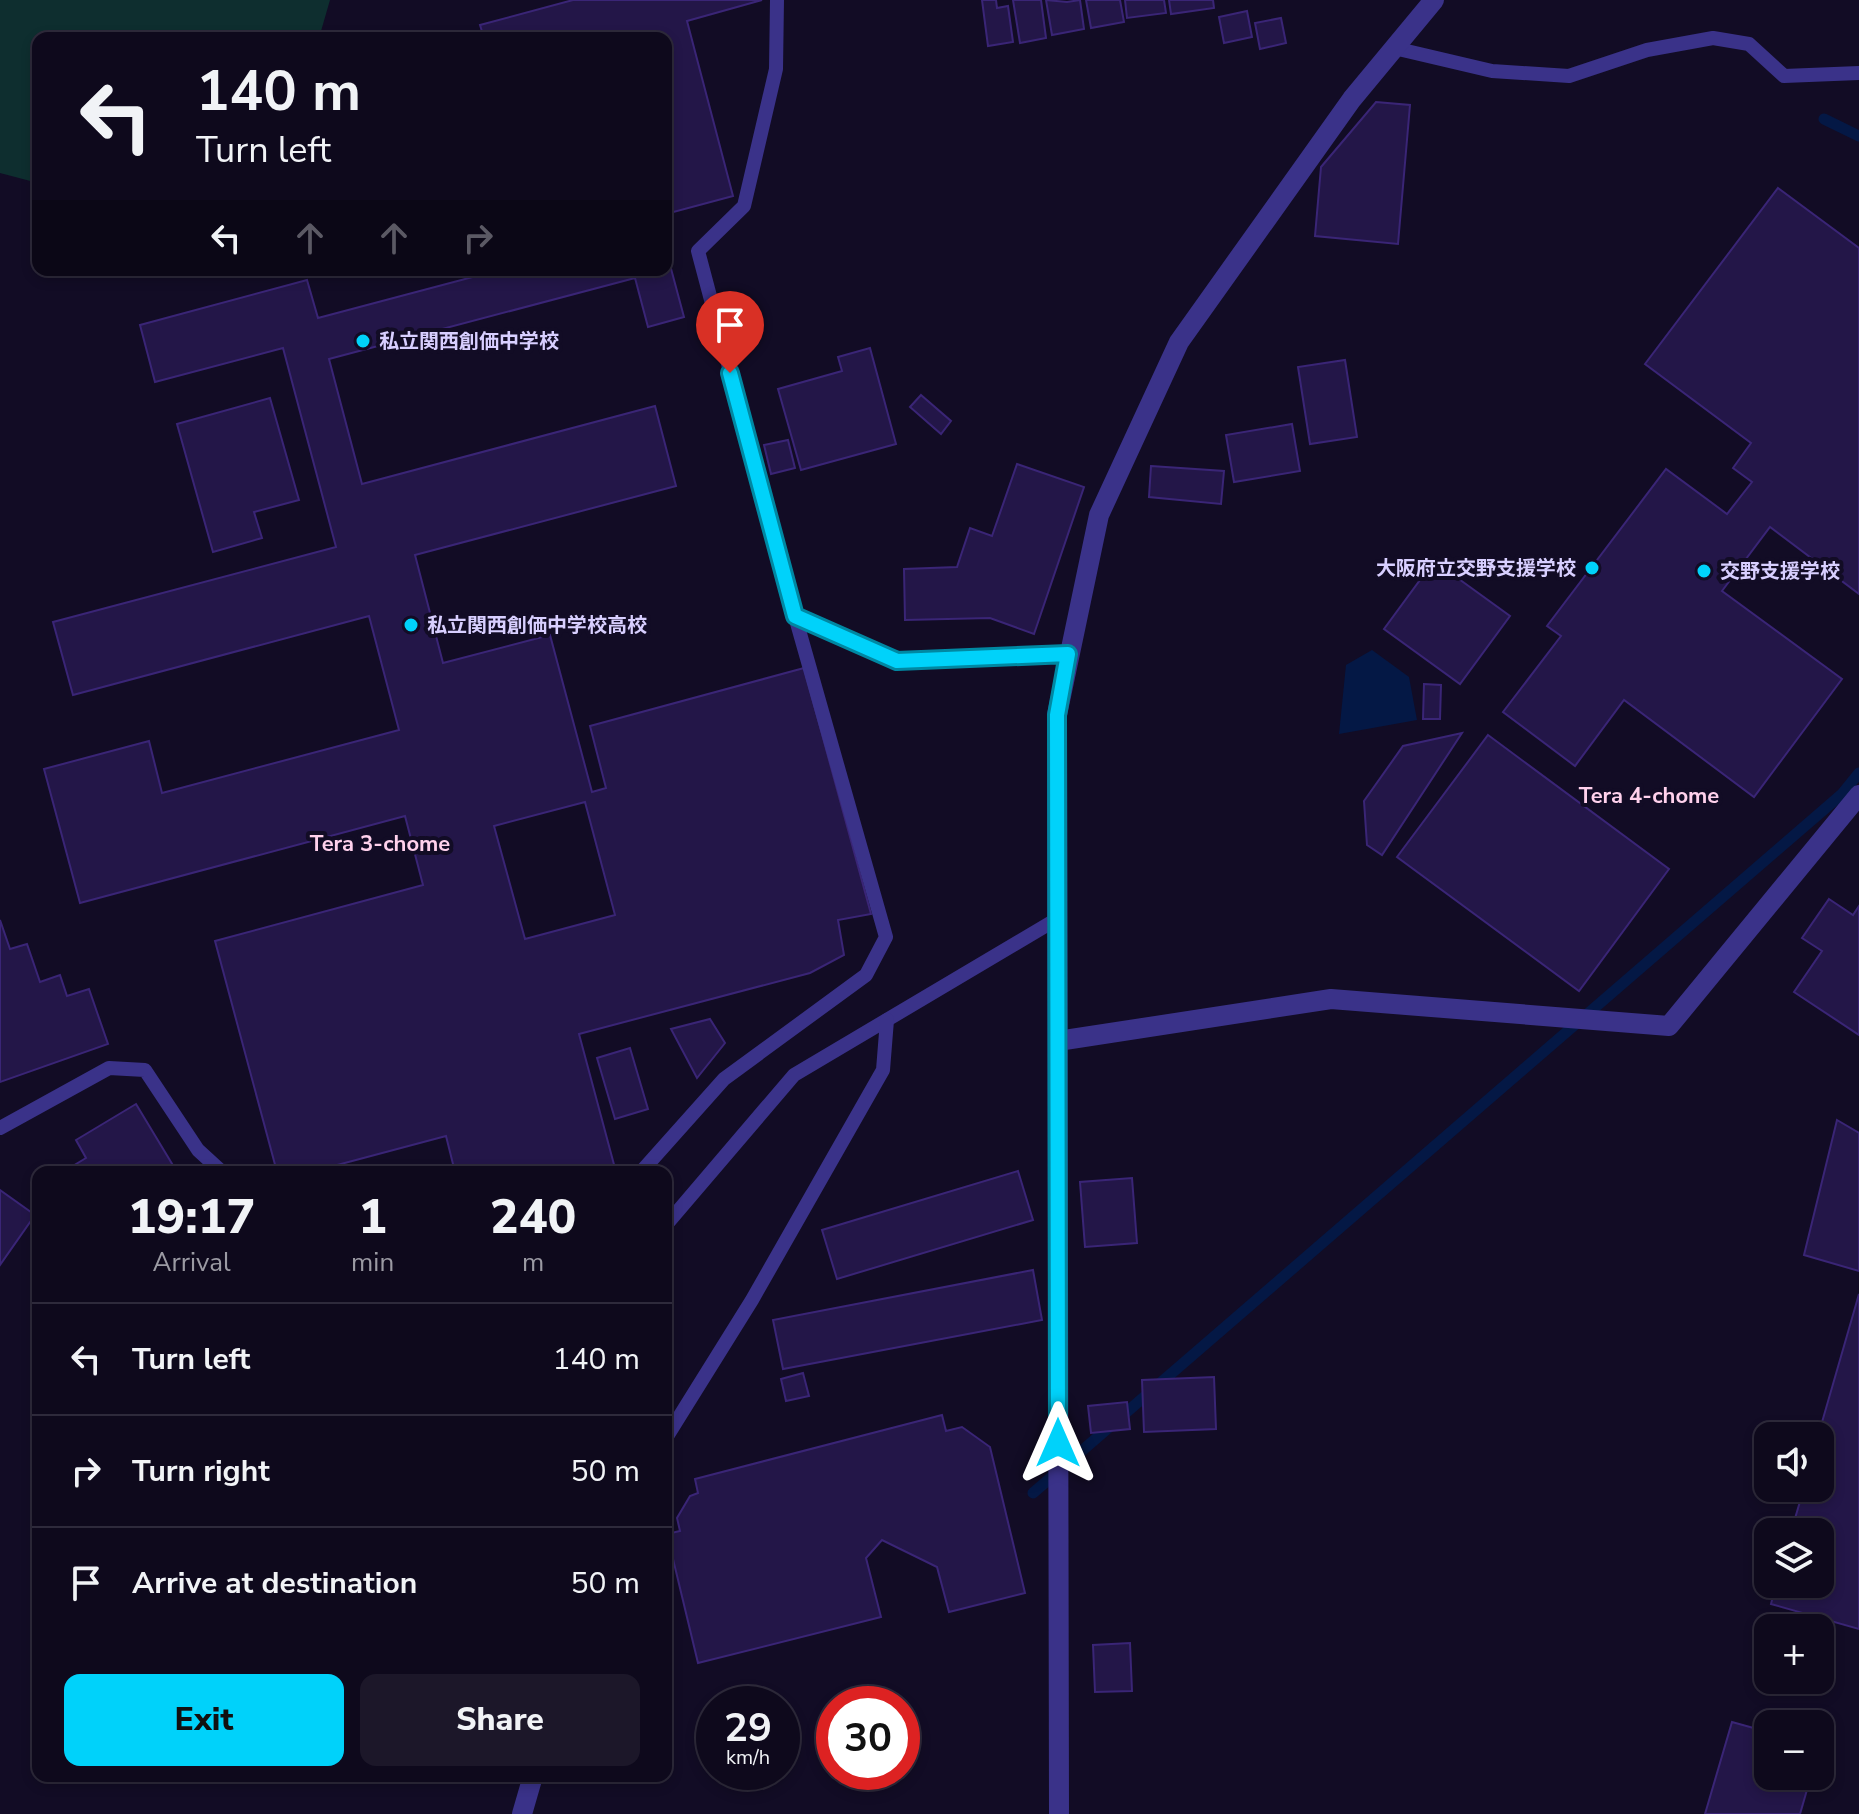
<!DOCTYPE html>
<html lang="en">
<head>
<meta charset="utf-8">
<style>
	:root { --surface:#0e091c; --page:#1c1729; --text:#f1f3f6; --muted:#9b9aa3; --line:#2e2a3b; --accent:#00d2fa }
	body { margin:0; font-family:"Nunito Sans","Noto Sans JP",sans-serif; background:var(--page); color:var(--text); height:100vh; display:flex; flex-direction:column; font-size:30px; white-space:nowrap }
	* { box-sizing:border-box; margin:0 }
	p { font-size:26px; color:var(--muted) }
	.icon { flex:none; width:44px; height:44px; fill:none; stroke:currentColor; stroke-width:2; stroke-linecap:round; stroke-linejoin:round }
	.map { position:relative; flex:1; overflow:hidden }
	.sheet { position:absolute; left:32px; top:1166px; width:640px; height:616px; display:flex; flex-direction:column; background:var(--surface); border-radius:16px; box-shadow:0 4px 12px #0003,0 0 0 2px var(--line) }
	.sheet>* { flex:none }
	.top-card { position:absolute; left:32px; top:32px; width:640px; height:244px; border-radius:16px; box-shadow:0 4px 12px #0003,0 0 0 2px var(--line); background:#0e091c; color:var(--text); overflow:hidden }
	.tools { position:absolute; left:1754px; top:1422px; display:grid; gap:16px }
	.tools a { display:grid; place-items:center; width:80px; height:80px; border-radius:16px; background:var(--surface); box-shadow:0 4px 12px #0003,0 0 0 2px var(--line); font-size:40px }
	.speed { position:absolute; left:696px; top:1686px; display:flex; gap:16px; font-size:40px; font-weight:700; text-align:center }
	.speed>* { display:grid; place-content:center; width:104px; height:104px; border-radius:50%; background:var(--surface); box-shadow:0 4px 12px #0003,0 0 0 2px var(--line); line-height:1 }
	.speed small { font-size:20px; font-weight:400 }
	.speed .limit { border:12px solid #d22; background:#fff; color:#111 }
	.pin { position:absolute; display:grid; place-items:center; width:68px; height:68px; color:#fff; margin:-82px -34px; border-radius:50% 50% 50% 0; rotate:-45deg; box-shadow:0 0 8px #0007 }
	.pin .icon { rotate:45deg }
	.me { position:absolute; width:88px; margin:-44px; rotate:0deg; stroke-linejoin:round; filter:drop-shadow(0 0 6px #0008) }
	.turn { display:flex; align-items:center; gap:28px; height:168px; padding:0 32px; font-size:36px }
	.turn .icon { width:104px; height:104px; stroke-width:2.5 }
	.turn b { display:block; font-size:56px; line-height:68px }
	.lanes { display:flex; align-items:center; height:76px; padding:0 32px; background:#0003; justify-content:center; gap:40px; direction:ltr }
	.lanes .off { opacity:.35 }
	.eta { display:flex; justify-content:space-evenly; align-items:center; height:136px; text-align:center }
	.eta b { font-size:48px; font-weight:800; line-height:56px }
	.primary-button { display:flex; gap:16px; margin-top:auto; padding:16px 32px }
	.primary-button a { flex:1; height:92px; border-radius:16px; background:var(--accent); color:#111; font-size:32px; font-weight:800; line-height:92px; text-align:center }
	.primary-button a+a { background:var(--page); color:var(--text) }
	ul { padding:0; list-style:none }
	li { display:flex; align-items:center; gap:24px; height:112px; padding:0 32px; border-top:2px solid var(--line) }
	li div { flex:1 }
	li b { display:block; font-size:30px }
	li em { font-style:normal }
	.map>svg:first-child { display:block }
</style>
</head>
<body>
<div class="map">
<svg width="1859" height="1814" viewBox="0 0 1859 1814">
	<rect width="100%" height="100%" fill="#120c25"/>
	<path fill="#0e2e2f" d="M 0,0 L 330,0 L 319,38 L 38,38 L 38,183 L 0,173 Z"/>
	<path fill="#041845" d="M 1372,650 L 1409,677 L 1417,720 L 1339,734 L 1346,665 Z"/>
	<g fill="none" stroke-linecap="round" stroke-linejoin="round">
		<g stroke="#041845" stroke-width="11">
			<path d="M 1824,119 L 1859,136"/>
			<path d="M 1033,1493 L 1842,794 L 1859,773"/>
		</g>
	</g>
	<g fill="#231648" stroke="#3a2576" stroke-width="2" fill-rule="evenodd">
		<path d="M 573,0 L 762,0 L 687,21 L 733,196 L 666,214 L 666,38 L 484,38 L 480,25 Z"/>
		<path d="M 982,0 L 996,0 L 997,8 L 1008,6 L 1013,42 L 988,46 Z"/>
		<path d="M 1013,0 L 1041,0 L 1046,38 L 1020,43 Z"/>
		<path d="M 1046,0 L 1067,2 L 1080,0 L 1084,29 L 1052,35 Z"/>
		<path d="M 1086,0 L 1120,0 L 1124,22 L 1091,28 Z"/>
		<path d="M 1125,0 L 1164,0 L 1166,13 L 1127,18 Z"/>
		<path d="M 1169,0 L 1213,0 L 1214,8 L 1171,14 Z"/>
		<path d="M 1247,11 L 1252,37 L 1224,43 L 1219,17 Z"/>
		<path d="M 1281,18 L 1286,43 L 1260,49 L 1255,23 Z"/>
		<path d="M 1376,102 L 1410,105 L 1398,244 L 1315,236 L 1321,167 Z"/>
		<path d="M 1778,188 L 1859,248 L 1859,594 L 1770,527 L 1722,591 L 1842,679 L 1754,797 L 1624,700 L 1575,766 L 1503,712 L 1561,636 L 1547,626 L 1666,469 L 1727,514 L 1752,482 L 1733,468 L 1751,443 L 1645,364 Z"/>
		<path d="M 666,250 L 684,317 L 648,327 L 635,278 L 329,359 L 362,484 L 655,406 L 676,486 L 415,555 L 443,663 L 550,635 L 592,792 L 606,788 L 590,726 L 804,668 L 871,914 L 838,920 L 844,955 L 810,973 L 579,1034 L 616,1172 L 455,1172 L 446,1136 L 311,1172 L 277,1172 L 215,941 L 423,885 L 405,816 L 80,903 L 44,769 L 149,741 L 162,793 L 399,730 L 369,616 L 73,695 L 53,622 L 336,547 L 283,348 L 155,382 L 140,325 L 307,280 L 318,318 L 499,270 L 666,270 ZM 585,802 L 615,915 L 525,939 L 494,826 Z"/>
		<path d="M 870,348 L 896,444 L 801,470 L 778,389 L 842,371 L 838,357 Z"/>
		<path d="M 1345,360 L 1357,437 L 1310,444 L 1298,367 Z"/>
		<path d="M 921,395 L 951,421 L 941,434 L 910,407 Z"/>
		<path d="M 270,398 L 299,500 L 254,512 L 262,538 L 213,552 L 177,424 Z"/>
		<path d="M 1292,424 L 1300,471 L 1234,482 L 1226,435 Z"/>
		<path d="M 788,440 L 795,468 L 771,474 L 764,445 Z"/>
		<path d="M 1017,464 L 1084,487 L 1034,634 L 990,618 L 905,620 L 904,569 L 957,567 L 970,528 L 992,536 Z"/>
		<path d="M 1151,466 L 1224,471 L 1221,504 L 1149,497 Z"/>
		<path d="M 1434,561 L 1510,616 L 1460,684 L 1384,629 Z"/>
		<path d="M 1424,684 L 1441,685 L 1440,719 L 1423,719 Z"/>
		<path d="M 1462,733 L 1382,855 L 1367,845 L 1364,801 L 1403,746 Z"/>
		<path d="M 1488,735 L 1669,869 L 1579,991 L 1397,857 Z"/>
		<path d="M 1829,899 L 1853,915 L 1859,906 L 1859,1035 L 1794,992 L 1822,951 L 1802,938 Z"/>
		<path d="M 0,920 L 10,949 L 27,944 L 40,982 L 60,975 L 67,996 L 89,989 L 108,1044 L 0,1082 Z"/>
		<path d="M 710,1019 L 725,1043 L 697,1078 L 671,1029 Z"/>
		<path d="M 630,1048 L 648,1109 L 615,1119 L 597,1058 Z"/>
		<path d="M 136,1104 L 177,1172 L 69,1172 L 68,1169 L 86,1158 L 76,1140 Z"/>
		<path d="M 1837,1120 L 1859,1133 L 1859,1271 L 1804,1255 Z"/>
		<path d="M 1018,1171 L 1033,1220 L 837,1279 L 822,1230 Z"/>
		<path d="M 1132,1178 L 1137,1243 L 1085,1247 L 1080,1182 Z"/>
		<path d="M 0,1190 L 35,1215 L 0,1265 Z"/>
		<path d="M 1033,1270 L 1042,1320 L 783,1369 L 773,1320 Z"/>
		<path d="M 1859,1294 L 1859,1629 L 1771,1604 L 1776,1584 L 1820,1584 L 1820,1532 L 1791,1532 L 1804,1488 L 1820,1488 L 1818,1436 Z"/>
		<path d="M 803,1373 L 809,1396 L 786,1401 L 781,1379 Z"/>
		<path d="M 1214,1377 L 1216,1429 L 1144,1432 L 1142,1380 Z"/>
		<path d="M 1127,1402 L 1130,1429 L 1091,1433 L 1088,1406 Z"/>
		<path d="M 942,1415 L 946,1431 L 962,1427 L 990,1447 L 1025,1593 L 949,1612 L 937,1567 L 882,1540 L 866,1558 L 881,1617 L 698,1663 L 667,1534 L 680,1531 L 677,1518 L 690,1496 L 698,1493 L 695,1479 Z"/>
		<path d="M 1130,1643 L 1132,1691 L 1095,1692 L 1093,1645 Z"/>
		<path d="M 1732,1722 L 1768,1732 L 1768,1776 L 1811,1776 L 1800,1814 L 1705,1814 Z"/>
	</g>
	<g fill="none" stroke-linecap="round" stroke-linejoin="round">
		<g stroke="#3a3289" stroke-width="14">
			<path d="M 1394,48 L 1492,71 L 1569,76 L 1647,50 L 1713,38 L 1749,44 L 1784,76 L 1859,73"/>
			<path d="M 795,616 L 897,661 L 1068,654"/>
			<path d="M 0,1128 L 109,1068 L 145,1070 L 198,1150 L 222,1172"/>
			<path d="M 641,1172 L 724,1079 L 866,975 L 886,937 L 795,616 L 698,251 L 744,206 L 776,69 L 777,0"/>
			<path d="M 666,1225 L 794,1075 L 1057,919"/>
			<path d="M 666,1438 L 752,1300 L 883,1070 L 887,1020"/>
		</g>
		<g stroke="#3a3289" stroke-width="20">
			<path d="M 1058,1041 L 1331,999 L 1669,1026 L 1859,795"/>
			<path d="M 522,1814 L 533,1776"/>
			<path d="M 1059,1814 L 1057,715 L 1099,515 L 1179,342 L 1352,99 L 1434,0"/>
		</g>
	</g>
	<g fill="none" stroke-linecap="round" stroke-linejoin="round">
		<g stroke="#0088a2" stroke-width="20">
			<path id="route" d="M 730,373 L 795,616 L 897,661 L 1068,654 L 1057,715 L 1058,1443"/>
		</g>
		<use href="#route" stroke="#00d2fa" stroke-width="14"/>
	</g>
	<g fill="#00d2fa" stroke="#120c25" stroke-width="3">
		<circle cx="363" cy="341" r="8"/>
		<circle cx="1592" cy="568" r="8"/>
		<circle cx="1704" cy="571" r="8"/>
		<circle cx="411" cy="625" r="8"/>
	</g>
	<g text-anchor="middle" stroke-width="8" stroke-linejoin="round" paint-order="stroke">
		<g font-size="20" font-weight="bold" fill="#d8cfff" stroke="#120c25" text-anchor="start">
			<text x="379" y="348">私立関西創価中学校</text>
			<text x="1576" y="575" text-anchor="end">大阪府立交野支援学校</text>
			<text x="1720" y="578">交野支援学校</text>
			<text x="427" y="632">私立関西創価中学校高校</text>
		</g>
		<g font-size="22" font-weight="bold" fill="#ffd1ec" stroke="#120c25">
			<text x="1649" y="803">Tera 4-chome</text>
			<text x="380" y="851">Tera 3-chome</text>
		</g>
	</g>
</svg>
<div class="tools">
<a><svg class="icon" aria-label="sound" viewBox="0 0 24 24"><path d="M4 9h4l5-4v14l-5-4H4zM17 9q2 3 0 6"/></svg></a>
<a><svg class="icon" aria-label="layers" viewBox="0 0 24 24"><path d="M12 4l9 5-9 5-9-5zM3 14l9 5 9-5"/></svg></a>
<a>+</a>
<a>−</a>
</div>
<div class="speed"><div>29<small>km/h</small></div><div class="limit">30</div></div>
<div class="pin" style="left:730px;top:373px;background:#d93025"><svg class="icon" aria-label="arrive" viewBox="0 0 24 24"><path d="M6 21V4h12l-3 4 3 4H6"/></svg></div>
<svg class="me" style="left:1058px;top:1443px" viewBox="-20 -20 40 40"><path d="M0-17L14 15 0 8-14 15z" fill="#00d2fa" stroke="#fff" stroke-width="4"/></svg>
<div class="top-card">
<div class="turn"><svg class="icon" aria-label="left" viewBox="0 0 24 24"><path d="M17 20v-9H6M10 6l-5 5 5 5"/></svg><div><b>140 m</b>Turn left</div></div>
<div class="lanes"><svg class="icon" aria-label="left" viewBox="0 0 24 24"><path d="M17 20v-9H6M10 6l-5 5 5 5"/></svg><svg class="icon off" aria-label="ahead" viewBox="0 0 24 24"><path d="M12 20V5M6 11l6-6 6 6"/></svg><svg class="icon off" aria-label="ahead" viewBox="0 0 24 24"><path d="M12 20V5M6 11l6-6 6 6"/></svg><svg class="icon off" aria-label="right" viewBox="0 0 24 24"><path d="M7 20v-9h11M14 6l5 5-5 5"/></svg></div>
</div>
<section class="sheet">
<div class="eta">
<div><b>19:17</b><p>Arrival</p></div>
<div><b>1</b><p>min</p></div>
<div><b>240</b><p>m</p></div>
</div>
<ul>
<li><svg class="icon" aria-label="left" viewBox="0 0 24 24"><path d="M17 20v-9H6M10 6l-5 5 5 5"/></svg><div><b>Turn left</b></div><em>140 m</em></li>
<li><svg class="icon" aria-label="right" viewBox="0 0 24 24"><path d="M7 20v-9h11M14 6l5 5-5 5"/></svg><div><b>Turn right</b></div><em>50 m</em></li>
<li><svg class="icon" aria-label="arrive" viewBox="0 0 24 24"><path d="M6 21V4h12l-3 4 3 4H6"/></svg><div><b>Arrive at destination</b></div><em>50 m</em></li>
</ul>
<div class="primary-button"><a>Exit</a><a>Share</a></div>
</section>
</div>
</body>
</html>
